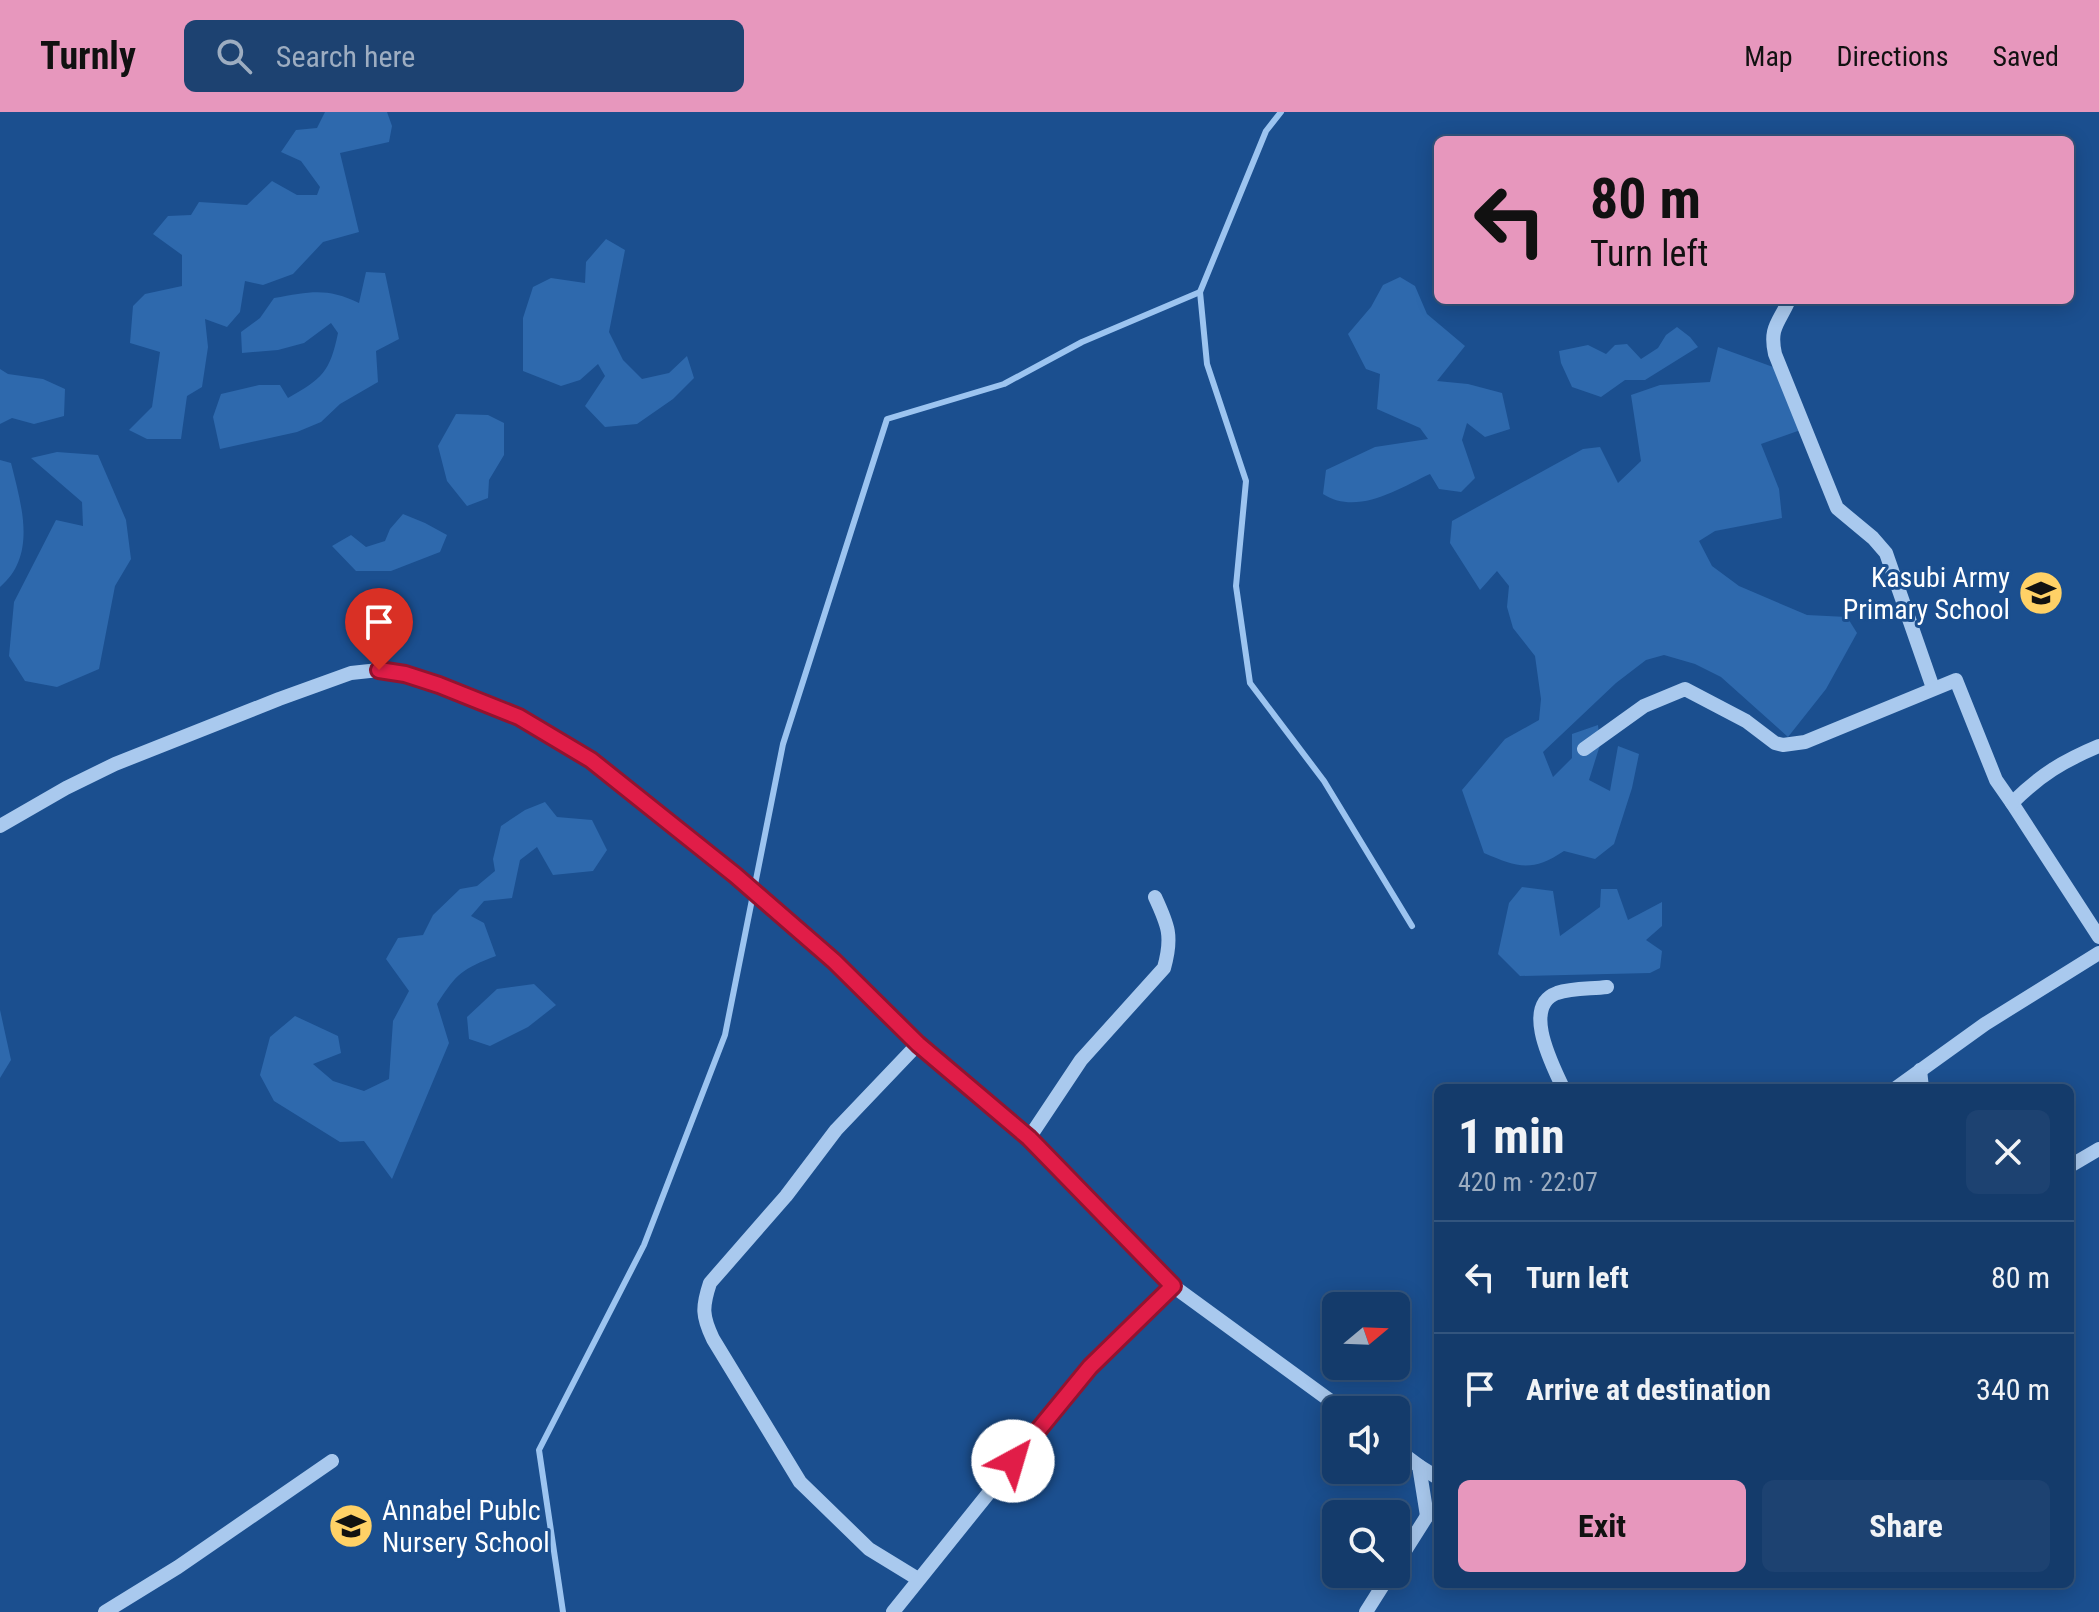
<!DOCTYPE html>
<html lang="en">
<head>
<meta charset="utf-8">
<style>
	:root { --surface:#143b6b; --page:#1d4271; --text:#f1f3f6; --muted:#9dadc1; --line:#33557e; --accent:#e797bd }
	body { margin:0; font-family:"Roboto Condensed",sans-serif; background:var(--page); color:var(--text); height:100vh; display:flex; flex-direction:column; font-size:30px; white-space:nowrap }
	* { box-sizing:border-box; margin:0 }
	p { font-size:26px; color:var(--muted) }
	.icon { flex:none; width:44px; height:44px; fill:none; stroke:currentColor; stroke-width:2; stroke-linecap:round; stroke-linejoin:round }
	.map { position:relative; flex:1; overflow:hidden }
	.details { position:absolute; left:1434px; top:972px; width:640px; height:504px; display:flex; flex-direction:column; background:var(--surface); border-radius:12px; box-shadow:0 4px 20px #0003,0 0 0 2px var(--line) }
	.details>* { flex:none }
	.banner { position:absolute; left:1434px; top:24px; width:640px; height:168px; border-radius:12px; box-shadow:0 4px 20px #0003,0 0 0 2px var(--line); background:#e797bd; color:#111; overflow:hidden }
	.needle { width:52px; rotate:71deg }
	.tools { position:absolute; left:1322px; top:1180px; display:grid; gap:16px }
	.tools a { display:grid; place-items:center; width:88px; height:88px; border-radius:12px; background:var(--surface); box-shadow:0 4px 20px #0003,0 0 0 2px var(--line); font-size:40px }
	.pin { position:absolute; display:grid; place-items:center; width:68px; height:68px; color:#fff; margin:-82px -34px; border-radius:50% 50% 50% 0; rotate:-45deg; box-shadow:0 0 8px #0007 }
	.pin .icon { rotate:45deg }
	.me { position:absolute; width:88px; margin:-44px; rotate:39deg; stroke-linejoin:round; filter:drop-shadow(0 0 6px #0008) }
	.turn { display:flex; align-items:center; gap:28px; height:168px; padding:0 24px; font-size:36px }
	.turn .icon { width:104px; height:104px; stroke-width:2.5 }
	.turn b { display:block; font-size:56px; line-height:68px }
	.round { display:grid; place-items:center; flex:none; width:84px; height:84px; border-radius:12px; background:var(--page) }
	.headline { display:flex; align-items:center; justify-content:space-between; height:136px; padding:0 24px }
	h1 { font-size:48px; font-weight:700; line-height:60px }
	.primary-button { display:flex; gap:16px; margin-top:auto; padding:16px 24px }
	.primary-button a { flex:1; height:92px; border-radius:12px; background:var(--accent); color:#111; font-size:32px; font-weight:700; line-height:92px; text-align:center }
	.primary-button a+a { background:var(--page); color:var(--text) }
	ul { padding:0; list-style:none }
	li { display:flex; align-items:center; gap:24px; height:112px; padding:0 24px; border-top:2px solid var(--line) }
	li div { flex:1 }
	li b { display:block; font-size:30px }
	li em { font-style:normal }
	header { display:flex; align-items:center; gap:48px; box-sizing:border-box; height:112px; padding:0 40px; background:var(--accent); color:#111 }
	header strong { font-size:38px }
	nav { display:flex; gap:44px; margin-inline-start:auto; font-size:28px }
	.search { width:560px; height:72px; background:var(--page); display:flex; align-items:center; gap:20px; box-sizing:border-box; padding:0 28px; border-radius:12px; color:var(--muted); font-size:30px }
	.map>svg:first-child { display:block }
</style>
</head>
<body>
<header>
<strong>Turnly</strong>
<div class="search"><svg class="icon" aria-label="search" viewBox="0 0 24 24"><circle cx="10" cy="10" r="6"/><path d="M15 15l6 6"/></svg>Search here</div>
<nav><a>Map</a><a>Directions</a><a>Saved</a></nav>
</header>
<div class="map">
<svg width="2099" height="1500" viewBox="0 0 2099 1500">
	<rect width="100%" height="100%" fill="#1b4f8f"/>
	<g fill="#2e69ad">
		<path d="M 325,0 L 387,0 L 392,14 L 389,30 L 340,41 L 359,120 L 323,130 L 293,162 L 263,173 L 245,169 L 240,200 L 227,215 L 205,207 L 208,235 L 202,275 L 187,284 L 181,327 L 147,327 L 129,318 L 152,295 L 160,240 L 130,231 L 133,194 L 145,182 L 182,174 L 182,143 L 153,122 L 168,104 L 191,103 L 199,90 L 247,93 L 272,69 L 297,83 L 317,83 L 320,75 L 301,49 L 281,40 L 296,18 L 317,16 Z"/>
		<path d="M 606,127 L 625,138 L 609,220 L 623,248 L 642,267 L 669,261 L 687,244 L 694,266 L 673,287 L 637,312 L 605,315 L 585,294 L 605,264 L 598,252 L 580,268 L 561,274 L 523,259 L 523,206 L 533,175 L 551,166 L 585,171 L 586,150 Z"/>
		<path d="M 366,160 L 385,161 L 399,227 L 376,239 L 378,270 L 340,292 L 321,310 L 297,320 L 220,337 L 213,305 L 221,282 L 259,273 L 280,273 L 288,286 C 322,267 330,260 338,221 L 331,211 L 304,231 L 278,238 L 242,241 L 241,220 L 260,206 L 274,186 C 310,180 326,175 359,191 Z"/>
		<path d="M 1400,165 L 1415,174 L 1427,202 L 1465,234 L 1437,269 L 1468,272 L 1502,281 L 1510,317 L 1485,325 L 1467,311 L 1462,328 L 1475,366 L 1461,380 L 1439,377 L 1430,362 C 1398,377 1357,404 1323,382 L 1326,358 L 1375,335 L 1428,327 L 1420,316 L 1377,297 L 1380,262 L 1366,257 L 1348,222 L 1371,195 L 1383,173 Z"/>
		<path d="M 1677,215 L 1690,225 L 1698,235 L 1645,268 L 1625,268 L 1601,285 L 1572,275 L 1561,251 L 1559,239 L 1588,233 L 1606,242 L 1615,233 L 1627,232 L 1641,247 L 1658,236 L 1666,223 Z"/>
		<path d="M 1718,235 L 1784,259 L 1809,315 L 1761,332 L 1779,377 L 1782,406 L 1715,419 L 1699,429 L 1712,454 L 1739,474 L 1807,503 L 1847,505 L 1857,521 L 1826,577 L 1788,625 L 1721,565 L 1695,552 L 1664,543 L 1646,548 L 1616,571 L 1543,640 L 1553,665 L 1572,646 L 1572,622 L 1598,613 L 1600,633 L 1589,668 L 1610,679 L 1618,634 L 1639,642 L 1632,676 L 1614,732 L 1595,747 L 1564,739 C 1531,761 1517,755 1484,741 L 1462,678 L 1505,627 L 1539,608 L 1541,587 L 1535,544 L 1513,516 L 1507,495 L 1509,474 L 1497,459 L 1480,478 L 1450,431 L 1452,409 L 1583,337 L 1600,335 L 1618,371 L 1641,349 L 1631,283 L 1660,273 L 1710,270 Z"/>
		<path d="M 0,257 L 8,262 L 43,267 L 65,277 L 64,304 L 34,312 L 12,306 L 0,312 Z"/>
		<path d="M 456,302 L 488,303 L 504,311 L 504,343 L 489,368 L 488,386 L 467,394 L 447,369 L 438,334 Z"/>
		<path d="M 57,340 L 98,343 L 126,408 L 131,447 L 115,474 L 99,557 L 57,575 L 25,569 L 9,544 L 14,490 L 56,408 L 83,414 L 82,390 L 31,346 Z"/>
		<path d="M 0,348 L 11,351 C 21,392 38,443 0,475 Z"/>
		<path d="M 403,402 L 425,411 L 447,423 L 440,440 L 391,459 L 356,459 L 332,434 L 351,423 L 366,435 L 385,429 L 390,417 Z"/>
		<path d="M 545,690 L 557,705 L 592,708 L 607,738 L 593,759 L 553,763 L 537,735 L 520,748 L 512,786 L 484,789 L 471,804 L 484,811 L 496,844 C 462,857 457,861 437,892 L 449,931 L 392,1067 L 364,1029 L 340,1030 L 274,989 L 260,963 L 270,925 L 295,904 L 338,924 L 341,941 L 313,952 L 333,969 L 364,979 L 389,967 L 393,909 L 409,879 L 386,847 L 398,826 L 423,823 L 433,803 L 460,777 L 477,774 L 495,759 L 493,747 L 501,714 L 525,698 Z"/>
		<path d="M 1522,775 L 1553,779 L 1560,824 L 1600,795 L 1601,777 L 1617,777 L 1628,808 L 1662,790 L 1662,814 L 1646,828 L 1662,839 L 1660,856 L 1650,861 L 1520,864 L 1498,842 L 1509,791 Z"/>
		<path d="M 534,872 L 556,893 L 528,915 L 490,934 L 469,927 L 467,905 L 497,877 Z"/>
		<path d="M 0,898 L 11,948 L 0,966 Z"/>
	</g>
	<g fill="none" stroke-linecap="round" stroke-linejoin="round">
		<g stroke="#9cc4f0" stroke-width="6">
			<path d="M 1281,0 L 1266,19 L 1200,180 L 1207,252 L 1246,369 L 1236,474 L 1250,571 L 1324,669 L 1412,814"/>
			<path d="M 563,1500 L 539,1338 L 644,1133 L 725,923 L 783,632 L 887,307 L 1004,272 L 1082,230 L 1200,180"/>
		</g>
		<g stroke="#a9c9ee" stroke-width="14">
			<path d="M 1789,188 C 1779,211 1769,215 1775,242 L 1837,396 L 1873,426 L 1886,441 L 1933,576"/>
			<path d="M 2099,634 C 2063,649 2040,663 2012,691 L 2099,825"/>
			<path d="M 1584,637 L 1644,594 L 1685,577 L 1746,609 L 1775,631 L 1783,633 L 1805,630 L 1956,568 L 1996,668 L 2012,691"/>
			<path d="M 0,714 L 66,676 L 115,652 L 279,587 L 351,561 L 379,558 L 405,562 L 519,605 L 591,648 L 735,763 L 834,849 L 918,932 L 1029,1026 L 1173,1174 L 1343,1298"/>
			<path d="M 1920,958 L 1922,976"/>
			<path d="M 1563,976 C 1553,954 1521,894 1557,881 C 1572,876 1591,877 1607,875"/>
			<path d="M 1896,976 L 1985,912 L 2099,841"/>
			<path d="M 1029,1026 L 1081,948 L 1164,856 C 1173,824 1168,813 1155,785"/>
			<path d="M 2070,1054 L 2099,1037"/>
			<path d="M 1396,1337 L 1419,1354 L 1427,1404"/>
			<path d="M 1419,1354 L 1438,1366"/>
			<path d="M 1396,1453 L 1427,1404 L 1438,1395"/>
			<path d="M 918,1467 L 869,1437 L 800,1370 L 713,1227 C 702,1204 702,1195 710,1171 L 786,1084 L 836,1018 L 918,932"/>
			<path d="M 105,1500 L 178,1455 L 332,1349"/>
			<path d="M 893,1500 L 1090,1255 L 1173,1174"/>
			<path d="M 1366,1500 L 1390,1462"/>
		</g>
	</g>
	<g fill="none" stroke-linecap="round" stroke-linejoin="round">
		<g stroke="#92132f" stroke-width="20">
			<path id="route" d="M 379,558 L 405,562 L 439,573 L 519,605 L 591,648 L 735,763 L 834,849 L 918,932 L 1029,1026 L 1173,1174 L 1090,1255 L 1013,1349"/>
		</g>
		<use href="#route" stroke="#e11d48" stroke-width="14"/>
	</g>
	<defs>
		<g id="school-disc" transform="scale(2.3)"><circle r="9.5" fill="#ffd166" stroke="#1b4f8f"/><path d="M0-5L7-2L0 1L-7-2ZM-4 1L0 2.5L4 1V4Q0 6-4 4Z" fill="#111"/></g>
	</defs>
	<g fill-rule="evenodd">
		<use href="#school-disc" x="2041" y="481"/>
		<use href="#school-disc" x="351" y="1414"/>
	</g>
	<g text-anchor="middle" stroke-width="6" stroke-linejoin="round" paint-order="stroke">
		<g font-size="28" fill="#fff" stroke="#1b4f8f" text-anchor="end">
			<text x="2010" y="475">Kasubi Army<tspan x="2010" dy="32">Primary School</tspan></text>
			<text x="382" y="1408" text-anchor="start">Annabel Publc<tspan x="382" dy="32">Nursery School</tspan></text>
		</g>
	</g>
</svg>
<div class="tools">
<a><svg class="needle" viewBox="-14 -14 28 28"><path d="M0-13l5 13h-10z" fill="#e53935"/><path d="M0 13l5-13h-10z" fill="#9dadc1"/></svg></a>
<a><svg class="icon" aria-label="sound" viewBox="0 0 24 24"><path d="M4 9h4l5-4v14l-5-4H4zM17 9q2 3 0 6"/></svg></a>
<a><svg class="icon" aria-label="search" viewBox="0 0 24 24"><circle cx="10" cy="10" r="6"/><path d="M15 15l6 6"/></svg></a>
</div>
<div class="pin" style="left:379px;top:558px;background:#d93025"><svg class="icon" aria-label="arrive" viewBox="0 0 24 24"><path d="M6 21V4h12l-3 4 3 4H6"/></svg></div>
<svg class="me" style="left:1013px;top:1349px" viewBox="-20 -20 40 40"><circle r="19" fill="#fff"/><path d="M0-13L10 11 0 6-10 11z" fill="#e11d48"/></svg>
<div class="banner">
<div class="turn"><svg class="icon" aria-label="left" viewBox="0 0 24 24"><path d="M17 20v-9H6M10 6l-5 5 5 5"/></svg><div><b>80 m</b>Turn left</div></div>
</div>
<section class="details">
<div class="headline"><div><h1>1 min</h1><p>420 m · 22:07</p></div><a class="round"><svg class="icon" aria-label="close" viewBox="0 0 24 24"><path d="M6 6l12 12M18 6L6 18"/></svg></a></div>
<ul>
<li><svg class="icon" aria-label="left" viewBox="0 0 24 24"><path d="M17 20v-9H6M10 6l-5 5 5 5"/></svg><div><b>Turn left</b></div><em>80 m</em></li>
<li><svg class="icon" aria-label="arrive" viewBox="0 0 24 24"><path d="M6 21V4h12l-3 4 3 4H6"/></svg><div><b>Arrive at destination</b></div><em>340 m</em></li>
</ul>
<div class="primary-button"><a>Exit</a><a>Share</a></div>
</section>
</div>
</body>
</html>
